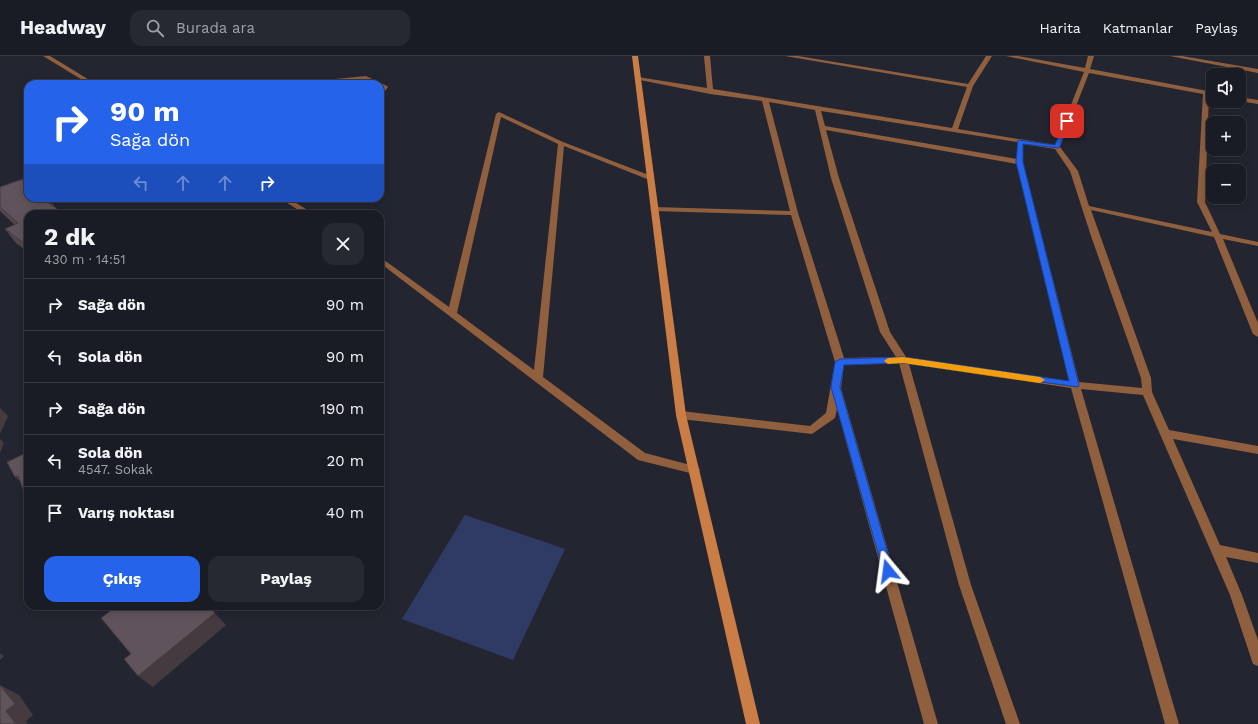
<!DOCTYPE html>
<html lang="tr">
<head>
<meta charset="utf-8">
<style>
	:root { --surface:#1a1c25; --page:#272932; --text:#f1f3f6; --muted:#9fa1a7; --line:#383a42; --accent:#2563eb }
	body { margin:0; font-family:"Work Sans",sans-serif; background:var(--page); color:var(--text); height:100vh; display:flex; flex-direction:column; font-size:15px; white-space:nowrap }
	* { box-sizing:border-box; margin:0 }
	p { font-size:13px; color:var(--muted) }
	.icon { flex:none; width:22px; height:22px; fill:none; stroke:currentColor; stroke-width:2; stroke-linecap:round; stroke-linejoin:round }
	.map { position:relative; flex:1; overflow:hidden }
	.sheet { position:absolute; left:24px; top:154px; width:360px; height:400px; display:flex; flex-direction:column; background:var(--surface); border-radius:12px; box-shadow:0 2px 10px #0003,0 0 0 1px var(--line) }
	.sheet>* { flex:none }
	.hud { position:absolute; left:24px; top:24px; width:360px; height:122px; border-radius:12px; box-shadow:0 2px 10px #0003,0 0 0 1px var(--line); background:#2563eb; color:#fff; overflow:hidden }
	.tools { position:absolute; left:1206px; top:12px; display:grid; gap:8px }
	.tools a { display:grid; place-items:center; width:40px; height:40px; border-radius:8px; background:var(--surface); box-shadow:0 2px 10px #0003,0 0 0 1px var(--line); font-size:20px }
	.pin { position:absolute; display:grid; place-items:center; width:34px; height:34px; color:#fff; margin:-17px; border-radius:8px; box-shadow:0 2px 6px #0006 }
	.me { position:absolute; width:44px; margin:-22px; rotate:344deg; stroke-linejoin:round; filter:drop-shadow(0 0 3px #0008) }
	.turn { display:flex; align-items:center; gap:14px; height:84px; padding:0 20px; font-size:18px }
	.turn .icon { width:52px; height:52px; stroke-width:2.5 }
	.turn b { display:block; font-size:28px; line-height:34px }
	.lanes { display:flex; align-items:center; height:38px; padding:0 20px; background:#0003; justify-content:center; gap:20px; direction:ltr }
	.lanes .off { opacity:.35 }
	.round { display:grid; place-items:center; flex:none; width:42px; height:42px; border-radius:12px; background:var(--page) }
	.head { display:flex; align-items:center; justify-content:space-between; height:68px; padding:0 20px }
	h1 { font-size:24px; font-weight:700; line-height:30px }
	.cta { display:flex; gap:8px; margin-top:auto; padding:8px 20px }
	.cta a { flex:1; height:46px; border-radius:12px; background:var(--accent); color:#fff; font-size:16px; font-weight:700; line-height:46px; text-align:center }
	.cta a+a { background:var(--page); color:var(--text) }
	ul { padding:0; list-style:none }
	li { display:flex; align-items:center; gap:12px; height:52px; padding:0 20px; border-top:1px solid var(--line) }
	li div { flex:1 }
	li b { display:block; font-size:15px }
	li em { font-style:normal }
	header { display:flex; align-items:center; gap:24px; box-sizing:border-box; height:56px; padding:0 20px; background:var(--surface); border-bottom:1px solid var(--line) }
	header strong { font-size:19px }
	nav { display:flex; gap:22px; margin-inline-start:auto; font-size:14px }
	.search { width:280px; height:36px; background:var(--page); display:flex; align-items:center; gap:10px; box-sizing:border-box; padding:0 14px; border-radius:12px; color:var(--muted); font-size:15px }
	.map>svg:first-child { display:block }
</style>
</head>
<body>
<header>
<strong>Headway</strong>
<div class="search"><svg class="icon" aria-label="search" viewBox="0 0 24 24"><circle cx="10" cy="10" r="6"/><path d="M15 15l6 6"/></svg>Burada ara</div>
<nav><a>Harita</a><a>Katmanlar</a><a>Paylaş</a></nav>
</header>
<div class="map">
<svg width="1258" height="668" viewBox="0 0 1258 668">
	<rect width="100%" height="100%" fill="#232631"/>
	<path fill="#303b65" d="M 465,459 L 565,493 L 513,604 L 402,563 Z"/>
	<g fill="none" stroke-linecap="round" stroke-linejoin="round">
		<g fill="#905f3e" fill-rule="evenodd">
			<path d="M 43,0 L 50,0 L 96,28 L 89,28 Z"/>
			<path d="M 704,0 L 710,0 L 713,33 L 952,72 L 967,31 L 785,0 L 798,0 L 968,28 L 986,0 L 992,0 L 973,30 L 958,73 L 1055,89 L 1084,16 L 1006,0 L 1018,0 L 1085,12 L 1088,0 L 1094,0 L 1090,13 L 1213,36 L 1213,40 L 1209,39 L 1205,146 L 1220,178 L 1258,186 L 1258,190 L 1223,183 L 1258,267 L 1258,281 L 1253,278 L 1214,181 L 1091,154 L 1151,322 L 1152,336 L 1169,374 L 1258,390 L 1258,398 L 1173,383 L 1220,489 L 1258,497 L 1258,507 L 1226,501 L 1242,539 L 1258,584 L 1258,610 L 1253,608 L 1230,539 L 1143,339 L 1081,333 L 1179,668 L 1165,668 L 1071,332 L 909,308 L 971,529 L 1020,668 L 1006,668 L 959,529 L 899,307 L 844,309 L 841,332 L 938,668 L 924,668 L 837,353 L 835,362 L 812,378 L 681,363 L 677,362 L 676,359 L 677,356 L 681,355 L 810,370 L 826,357 L 835,306 L 791,159 L 654,155 L 650,153 L 654,151 L 790,155 L 762,45 L 710,38 L 635,23 L 638,21 L 707,32 ZM 1089,17 L 1203,38 L 1197,146 L 1212,176 L 1089,150 L 1078,115 L 1060,91 ZM 769,46 L 815,54 L 831,122 L 880,276 L 896,301 L 844,302 L 798,157 ZM 821,55 L 1017,86 L 1017,103 L 825,70 ZM 826,74 L 1017,108 L 1069,325 L 906,301 L 890,276 L 839,122 ZM 1023,88 L 1055,93 L 1070,115 L 1091,180 L 1141,322 L 1142,332 L 1079,326 L 1023,106 Z"/>
			<path d="M 1170,0 L 1182,0 L 1258,13 L 1258,17 Z"/>
			<path d="M 366,20 L 387,30 L 388,31 L 382,39 L 380,40 L 381,32 L 380,28 L 373,28 L 365,24 L 329,28 L 335,23 Z"/>
			<path d="M 1239,41 L 1258,44 L 1258,48 L 1239,45 Z"/>
			<path d="M 499,56 L 563,86 L 654,121 L 647,123 L 564,90 L 543,321 L 645,397 L 698,411 L 700,414 L 698,417 L 694,418 L 638,404 L 380,207 L 380,201 L 449,251 L 496,58 ZM 501,61 L 558,88 L 534,314 L 457,257 Z"/>
			<path d="M 279,142 L 288,142 L 314,158 L 305,158 Z"/>
		</g>
		<path fill="#cb7d46" fill-rule="evenodd" d="M 632,0 L 638,0 L 686,359 L 760,668 L 746,668 L 676,359 Z"/>
	</g>
	<path fill="#53474e" d="M 0,131 L 28,142 L 49,142 L 55,152 L 28,158 L 28,196 L 16,187 L 5,173 L 15,169 L 0,155 Z"/>
	<g fill="#443a40">
		<path d="M 41,142 L 49,142 L 55,152 Z"/>
		<path d="M 28,187 L 28,192 L 25,188 Z"/>
		<path d="M 0,352 L 8,360 L 0,378 Z"/>
		<path d="M 0,383 L 4,387 L 0,397 Z"/>
		<path d="M 18,420 L 28,433 L 15,421 Z"/>
		<path d="M 208,550 L 226,569 L 153,631 L 138,620 Z"/>
		<path d="M 0,597 L 4,600 L 0,604 Z"/>
		<path d="M 0,629 L 19,639 L 33,659 L 26,665 L 28,668 L 16,668 L 6,655 Z"/>
	</g>
	<g fill="#61535b" stroke="#443a40">
		<path d="M 26,122 L 28,123 L 28,142 L 42,142 L 64,158 L 28,158 L 28,187 L 25,188 L 5,173 L 18,167 L 0,151 L 0,131 Z"/>
		<path d="M 28,396 L 28,446 L 18,420 L 15,421 L 7,406 Z"/>
		<path d="M 117,550 L 208,550 L 215,557 L 138,620 L 124,603 L 131,598 L 101,562 Z"/>
		<path d="M 0,629 L 15,648 L 6,655 L 16,668 L 0,668 Z"/>
	</g>
	<path fill="#2563eb" stroke="#184099" d="M 1065,64 L 1070,65 L 1059,92 L 1023,88 L 1023,106 L 1079,329 L 1078,331 L 903,307 L 844,309 L 840,331 L 893,515 L 892,518 L 888,520 L 884,518 L 831,331 L 835,306 L 840,303 L 903,301 L 1069,325 L 1016,106 L 1018,84 L 1055,89 Z"/>
	<path fill="#f59e0b" d="M 903,301 L 1040,321 L 1045,324 L 1040,327 L 903,307 L 888,308 L 884,305 L 888,302 Z"/>
</svg>
<div class="tools">
<a><svg class="icon" aria-label="sound" viewBox="0 0 24 24"><path d="M4 9h4l5-4v14l-5-4H4zM17 9q2 3 0 6"/></svg></a>
<a>+</a>
<a>−</a>
</div>
<div class="pin" style="left:1067px;top:65px;background:#d93025"><svg class="icon" aria-label="arrive" viewBox="0 0 24 24"><path d="M6 21V4h12l-3 4 3 4H6"/></svg></div>
<svg class="me" style="left:888px;top:515px" viewBox="-20 -20 40 40"><path d="M0-17L14 15 0 8-14 15z" fill="#2563eb" stroke="#fff" stroke-width="4"/></svg>
<div class="hud">
<div class="turn"><svg class="icon" aria-label="right" viewBox="0 0 24 24"><path d="M7 20v-9h11M14 6l5 5-5 5"/></svg><div><b>90 m</b>Sağa dön</div></div>
<div class="lanes"><svg class="icon off" aria-label="left" viewBox="0 0 24 24"><path d="M17 20v-9H6M10 6l-5 5 5 5"/></svg><svg class="icon off" aria-label="ahead" viewBox="0 0 24 24"><path d="M12 20V5M6 11l6-6 6 6"/></svg><svg class="icon off" aria-label="ahead" viewBox="0 0 24 24"><path d="M12 20V5M6 11l6-6 6 6"/></svg><svg class="icon" aria-label="right" viewBox="0 0 24 24"><path d="M7 20v-9h11M14 6l5 5-5 5"/></svg></div>
</div>
<section class="sheet">
<div class="head"><div><h1>2 dk</h1><p>430 m · 14:51</p></div><a class="round"><svg class="icon" aria-label="close" viewBox="0 0 24 24"><path d="M6 6l12 12M18 6L6 18"/></svg></a></div>
<ul>
<li><svg class="icon" aria-label="right" viewBox="0 0 24 24"><path d="M7 20v-9h11M14 6l5 5-5 5"/></svg><div><b>Sağa dön</b></div><em>90 m</em></li>
<li><svg class="icon" aria-label="left" viewBox="0 0 24 24"><path d="M17 20v-9H6M10 6l-5 5 5 5"/></svg><div><b>Sola dön</b></div><em>90 m</em></li>
<li><svg class="icon" aria-label="right" viewBox="0 0 24 24"><path d="M7 20v-9h11M14 6l5 5-5 5"/></svg><div><b>Sağa dön</b></div><em>190 m</em></li>
<li><svg class="icon" aria-label="left" viewBox="0 0 24 24"><path d="M17 20v-9H6M10 6l-5 5 5 5"/></svg><div><b>Sola dön</b><p>4547. Sokak</p></div><em>20 m</em></li>
<li><svg class="icon" aria-label="arrive" viewBox="0 0 24 24"><path d="M6 21V4h12l-3 4 3 4H6"/></svg><div><b>Varış noktası</b></div><em>40 m</em></li>
</ul>
<div class="cta"><a>Çıkış</a><a>Paylaş</a></div>
</section>
</div>
</body>
</html>
